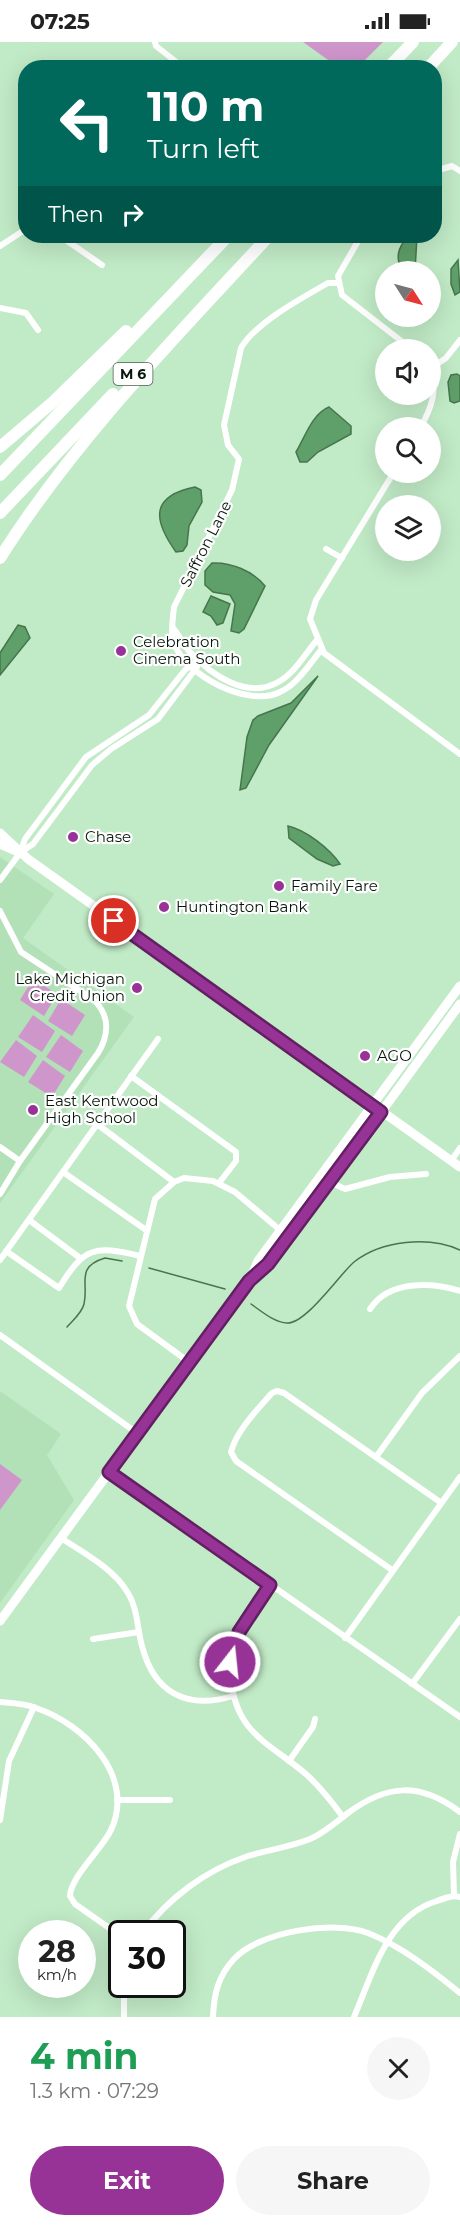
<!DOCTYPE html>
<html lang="en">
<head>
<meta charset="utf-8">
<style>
	:root { --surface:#fff; --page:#f6f6f6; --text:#222; --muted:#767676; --accent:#973297 }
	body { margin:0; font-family:Montserrat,sans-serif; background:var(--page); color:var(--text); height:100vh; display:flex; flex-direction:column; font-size:22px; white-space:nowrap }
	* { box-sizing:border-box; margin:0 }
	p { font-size:20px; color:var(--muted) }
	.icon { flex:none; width:33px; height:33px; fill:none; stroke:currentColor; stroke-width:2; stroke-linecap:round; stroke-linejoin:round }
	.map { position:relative; height:1975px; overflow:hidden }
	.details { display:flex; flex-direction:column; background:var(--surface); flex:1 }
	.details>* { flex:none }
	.guide { position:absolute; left:18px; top:18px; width:424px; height:183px; border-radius:24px; box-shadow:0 6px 24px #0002; background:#00695c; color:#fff; overflow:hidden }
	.needle { width:39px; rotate:126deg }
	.fabs { position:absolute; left:375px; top:219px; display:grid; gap:12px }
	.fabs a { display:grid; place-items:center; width:66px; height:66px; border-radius:50%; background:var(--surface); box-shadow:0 6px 24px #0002; font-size:30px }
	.speed { position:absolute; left:18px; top:1878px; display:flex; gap:12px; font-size:30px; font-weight:700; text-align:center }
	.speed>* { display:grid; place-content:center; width:78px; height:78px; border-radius:50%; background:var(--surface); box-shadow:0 6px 24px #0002; line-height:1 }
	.speed small { font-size:15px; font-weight:400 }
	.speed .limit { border:3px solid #111; border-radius:9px; background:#fff; color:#111 }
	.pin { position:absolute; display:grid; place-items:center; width:51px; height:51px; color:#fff; margin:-26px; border:3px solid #fff; border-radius:50%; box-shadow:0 2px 6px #0007 }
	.me { position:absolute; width:66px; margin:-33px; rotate:16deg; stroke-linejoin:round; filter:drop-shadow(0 0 4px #0008) }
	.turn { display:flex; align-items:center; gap:21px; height:126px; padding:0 30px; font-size:27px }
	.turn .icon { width:78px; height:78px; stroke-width:2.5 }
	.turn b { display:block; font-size:42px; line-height:51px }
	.then { display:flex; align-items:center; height:57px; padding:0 30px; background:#0003; gap:12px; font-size:22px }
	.round { display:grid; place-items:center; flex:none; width:63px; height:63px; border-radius:32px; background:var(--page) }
	.head { display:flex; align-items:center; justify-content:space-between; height:102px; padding:0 30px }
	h1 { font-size:36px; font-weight:700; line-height:45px; color:#1e9e55 }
	.action { display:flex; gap:12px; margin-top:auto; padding:12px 30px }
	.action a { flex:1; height:69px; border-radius:36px; background:var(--accent); color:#fff; font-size:24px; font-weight:700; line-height:69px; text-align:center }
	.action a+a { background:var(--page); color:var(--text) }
	.status { display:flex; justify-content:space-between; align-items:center; height:42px; padding:0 30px; background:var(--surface); direction:ltr }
	.status svg { height:16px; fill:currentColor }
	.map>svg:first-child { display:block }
</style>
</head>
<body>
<div class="status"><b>07:25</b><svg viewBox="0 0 49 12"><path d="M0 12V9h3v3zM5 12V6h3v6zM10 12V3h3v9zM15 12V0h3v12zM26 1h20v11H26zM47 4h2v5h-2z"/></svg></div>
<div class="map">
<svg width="460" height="1975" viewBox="0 0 460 1975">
	<rect width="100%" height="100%" fill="#c1eac6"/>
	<g fill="#b2e1b8">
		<path d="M 0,815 L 54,852 L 23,896 L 134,975 L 0,1161 Z"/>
		<path d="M 0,1349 L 61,1392 L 47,1413 L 74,1458 L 0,1561 Z"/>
	</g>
	<g fill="#cf96cc">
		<path d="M 303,0 L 383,0 L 358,25 L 338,25 Z"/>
		<path d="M 33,937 L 57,952 L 44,974 L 20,958 Z"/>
		<path d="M 61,957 L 85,973 L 72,994 L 48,979 Z"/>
		<path d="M 33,973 L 55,989 L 42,1010 L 18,995 Z"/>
		<path d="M 61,993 L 83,1009 L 70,1030 L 46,1015 Z"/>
		<path d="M 16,998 L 37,1014 L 24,1035 L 0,1020 Z"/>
		<path d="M 43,1018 L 65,1034 L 52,1055 L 28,1040 Z"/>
		<path d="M 0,1422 L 22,1438 L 0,1468 Z"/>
	</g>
	<g fill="#5f9f69" stroke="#45764d" stroke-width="1.5">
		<path d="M 408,194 L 417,194 L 415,229 L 402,229 C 395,215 398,206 408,194 Z"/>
		<path d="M 458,218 L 460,250 L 455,253 L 451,242 L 451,227 Z"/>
		<path d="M 457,332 L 460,334 L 460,359 L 454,361 L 450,359 L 448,340 L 451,333 Z"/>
		<path d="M 329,365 L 351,384 L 351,392 L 318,410 L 307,420 L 300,420 L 296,410 C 305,395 312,372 329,365 Z"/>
		<path d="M 195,445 L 201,448 L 202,460 L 189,484 L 187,503 L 183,509 L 176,510 C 153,478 150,454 195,445 Z"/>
		<path d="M 212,521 C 231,520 253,529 265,544 L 244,587 L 239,591 L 231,589 L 235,562 L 230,553 L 213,550 L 205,543 L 205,529 Z"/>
		<path d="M 211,554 L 230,562 L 223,581 L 217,583 L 211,574 L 203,570 Z"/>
		<path d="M 18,583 L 25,585 L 30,596 L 0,633 L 0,611 Z"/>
		<path d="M 318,634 L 269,703 L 246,746 L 240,748 L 247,695 L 253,678 L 258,674 L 291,661 Z"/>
		<path d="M 288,784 C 306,788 330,807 340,822 L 333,824 L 317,817 L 289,796 Z"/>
	</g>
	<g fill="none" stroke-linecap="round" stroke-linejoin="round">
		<g stroke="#45764d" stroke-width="1.5">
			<path d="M 149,1226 L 225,1247"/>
			<path d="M 251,1262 C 261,1269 275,1281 287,1281 C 306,1282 339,1233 354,1220 C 382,1198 429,1194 460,1208"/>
			<path d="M 67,1285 C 73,1278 82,1271 84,1262 C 89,1241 75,1225 105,1216 L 122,1219"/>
		</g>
		<g stroke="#fff" stroke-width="6">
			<path d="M 155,0 L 156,4 L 184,26"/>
			<path d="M 435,129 L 452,124 L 460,129"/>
			<path d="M 60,194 L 102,223"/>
			<path d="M 361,194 L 338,234 L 342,253 L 413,308"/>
			<path d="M 0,204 L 26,187"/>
			<path d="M 0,266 L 26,271 L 38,288"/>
			<path d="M 431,326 L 446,316 L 460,298"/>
			<path d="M 420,386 C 432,366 438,347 430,325"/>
			<path d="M 394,430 L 316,558 L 310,577 L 324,611 L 460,712"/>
			<path d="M 326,507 L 342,516"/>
			<path d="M 173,586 C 179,593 183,602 189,609 C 211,633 248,659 280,639 C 295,630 306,611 317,598"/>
			<path d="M 322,607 C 310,621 297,643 280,650 C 248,666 187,634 174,602 C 170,593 173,575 174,565 L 232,448 L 239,417 L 228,403 L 224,383 L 241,306 C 255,281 302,256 328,241 L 339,241"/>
			<path d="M 21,810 L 33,802 L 92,723 L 111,707 L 158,677 L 197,625"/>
			<path d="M 0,838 L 20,811 L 25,797 L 86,715 L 149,673 L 185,628 L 199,617"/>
			<path d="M 0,869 L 21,910 L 94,958 C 110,974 109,993 98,1011 L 20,1119 L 0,1152"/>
			<path d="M 131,1034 L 236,1110 L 236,1119 L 219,1141"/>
			<path d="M 97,1082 L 174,1140"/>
			<path d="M 0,1105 L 20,1119"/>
			<path d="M 451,1119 L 460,1106"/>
			<path d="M 63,1130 L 146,1188"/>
			<path d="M 330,1140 L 345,1147 L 390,1135 L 426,1132"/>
			<path d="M 29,1178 L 80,1216"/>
			<path d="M 6,1209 L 59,1246 C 84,1205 94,1203 140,1214"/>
			<path d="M 0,1218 L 158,997"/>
			<path d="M 370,1267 C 389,1238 431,1240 460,1249"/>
			<path d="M 0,1293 L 137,1391"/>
			<path d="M 189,1320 L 137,1282 L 129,1264 L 155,1157 L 174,1140 L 184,1136 L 213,1139 L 235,1150 L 280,1188"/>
			<path d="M 376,1415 L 422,1351 L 460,1314"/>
			<path d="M 109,1430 L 460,1675"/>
			<path d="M 61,1496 C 84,1511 114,1527 128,1551 C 138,1567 137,1587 142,1604 C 154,1651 187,1668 233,1654"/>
			<path d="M 392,1528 L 236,1419 L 231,1410 C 236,1389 258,1367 272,1351 L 277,1349 L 284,1351 L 440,1460"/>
			<path d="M 270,1543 C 257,1562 239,1583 232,1606 C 229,1616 230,1627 231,1637 C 236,1692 270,1701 307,1733 C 321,1746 332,1760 343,1775"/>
			<path d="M 345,1596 L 460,1435"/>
			<path d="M 93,1597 L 139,1590"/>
			<path d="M 412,1642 L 460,1577"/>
			<path d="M 0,1660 C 12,1661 24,1661 36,1666 C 84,1682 136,1734 111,1788 C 102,1807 71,1834 70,1854 L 75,1862 L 122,1895"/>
			<path d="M 289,1719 L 313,1685 L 315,1677"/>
			<path d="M 117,1758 L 170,1758"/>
			<path d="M 0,1778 L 9,1719 L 34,1665"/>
			<path d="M 454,1854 L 453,1820 L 460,1792"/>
			<path d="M 142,1892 C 168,1856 206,1828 248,1814 C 268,1808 290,1805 310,1797 C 324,1791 336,1780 348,1771 C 387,1742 420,1740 460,1770"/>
			<path d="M 124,1942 L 124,1975"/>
			<path d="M 213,1975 C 214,1952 218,1934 234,1917 C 260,1889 334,1878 368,1891 C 401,1904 433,1929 460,1951"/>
			<path d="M 354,1975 C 373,1931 387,1874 437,1859 C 445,1856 452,1853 460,1855"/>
		</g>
		<g stroke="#fff" stroke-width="9">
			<path d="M 0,791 L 28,817 L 460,1125"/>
			<path d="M 0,802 L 18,810"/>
			<path d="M 251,1235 L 258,1219 L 460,944"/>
			<path d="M 0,1579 L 249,1239 L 268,1222 L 315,1161 L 460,962"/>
		</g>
		<g stroke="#fff" stroke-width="12">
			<path d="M 388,26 L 413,0"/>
			<path d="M 428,26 L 452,0"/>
			<path d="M 0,405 L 53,360 L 126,289"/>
			<path d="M 0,433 L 228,194"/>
			<path d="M 0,471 L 113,352"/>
			<path d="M 0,516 C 75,397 174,297 269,194"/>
		</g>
	</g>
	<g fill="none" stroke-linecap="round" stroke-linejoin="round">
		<g stroke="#622062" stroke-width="15">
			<path id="route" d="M 114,879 L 381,1070 L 268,1222 L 249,1239 L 109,1430 L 270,1543 L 239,1590 L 230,1620"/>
		</g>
		<use href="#route" stroke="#973297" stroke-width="10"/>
	</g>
	<g fill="#973297" stroke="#fefefe" stroke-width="2">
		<circle cx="121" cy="609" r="6"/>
		<circle cx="73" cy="795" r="6"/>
		<circle cx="279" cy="844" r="6"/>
		<circle cx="164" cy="865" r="6"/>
		<circle cx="137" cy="946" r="6"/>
		<circle cx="365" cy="1014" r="6"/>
		<circle cx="33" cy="1068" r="6"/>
	</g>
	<g text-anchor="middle" stroke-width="4.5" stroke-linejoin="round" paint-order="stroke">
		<rect fill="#fefefe" stroke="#525c54" stroke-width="1.5" x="113.5" y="321" width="39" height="22" rx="4.5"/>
		<g font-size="14" font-weight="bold" fill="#08170b">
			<text x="133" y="337">M 6</text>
		</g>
		<g font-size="15" fill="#08170b" stroke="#fefefe">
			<text transform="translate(206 502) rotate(-63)" y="5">Saffron Lane</text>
		</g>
		<g font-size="15" fill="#08170b" stroke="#fefefe" text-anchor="start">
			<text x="133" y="605">Celebration<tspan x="133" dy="17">Cinema South</tspan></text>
			<text x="85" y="800">Chase</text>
			<text x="291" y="849">Family Fare</text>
			<text x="176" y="870">Huntington Bank</text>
			<text x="125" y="942" text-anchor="end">Lake Michigan<tspan x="125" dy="17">Credit Union</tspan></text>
			<text x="377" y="1019">AGO</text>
			<text x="45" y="1064">East Kentwood<tspan x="45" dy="17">High School</tspan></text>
		</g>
	</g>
</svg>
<div class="fabs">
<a><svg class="needle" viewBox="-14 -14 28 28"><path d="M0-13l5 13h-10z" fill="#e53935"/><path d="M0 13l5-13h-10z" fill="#767676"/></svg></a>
<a><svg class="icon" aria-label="sound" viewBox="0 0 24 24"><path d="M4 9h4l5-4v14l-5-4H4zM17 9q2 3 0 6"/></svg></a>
<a><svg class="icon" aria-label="search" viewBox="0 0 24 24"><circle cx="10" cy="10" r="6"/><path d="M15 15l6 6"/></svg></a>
<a><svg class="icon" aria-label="layers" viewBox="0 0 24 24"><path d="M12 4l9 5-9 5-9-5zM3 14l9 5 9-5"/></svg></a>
</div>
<div class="speed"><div>28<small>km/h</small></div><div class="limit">30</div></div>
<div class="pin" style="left:114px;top:879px;background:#d93025"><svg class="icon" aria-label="arrive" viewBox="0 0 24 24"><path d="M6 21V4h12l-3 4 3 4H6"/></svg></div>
<svg class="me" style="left:230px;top:1620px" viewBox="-20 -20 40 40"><circle r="17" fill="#973297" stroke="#fff" stroke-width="3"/><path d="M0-11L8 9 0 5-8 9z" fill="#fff"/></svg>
<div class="guide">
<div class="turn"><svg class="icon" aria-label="left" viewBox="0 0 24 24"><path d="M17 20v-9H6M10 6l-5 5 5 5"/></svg><div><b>110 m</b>Turn left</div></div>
<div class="then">Then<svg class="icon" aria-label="right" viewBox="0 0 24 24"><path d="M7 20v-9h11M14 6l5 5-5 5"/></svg></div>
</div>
</div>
<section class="details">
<div class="head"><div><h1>4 min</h1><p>1.3 km · 07:29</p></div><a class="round"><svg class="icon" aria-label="close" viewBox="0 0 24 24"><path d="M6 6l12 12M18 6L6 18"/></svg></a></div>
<div class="action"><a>Exit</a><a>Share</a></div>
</section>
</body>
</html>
